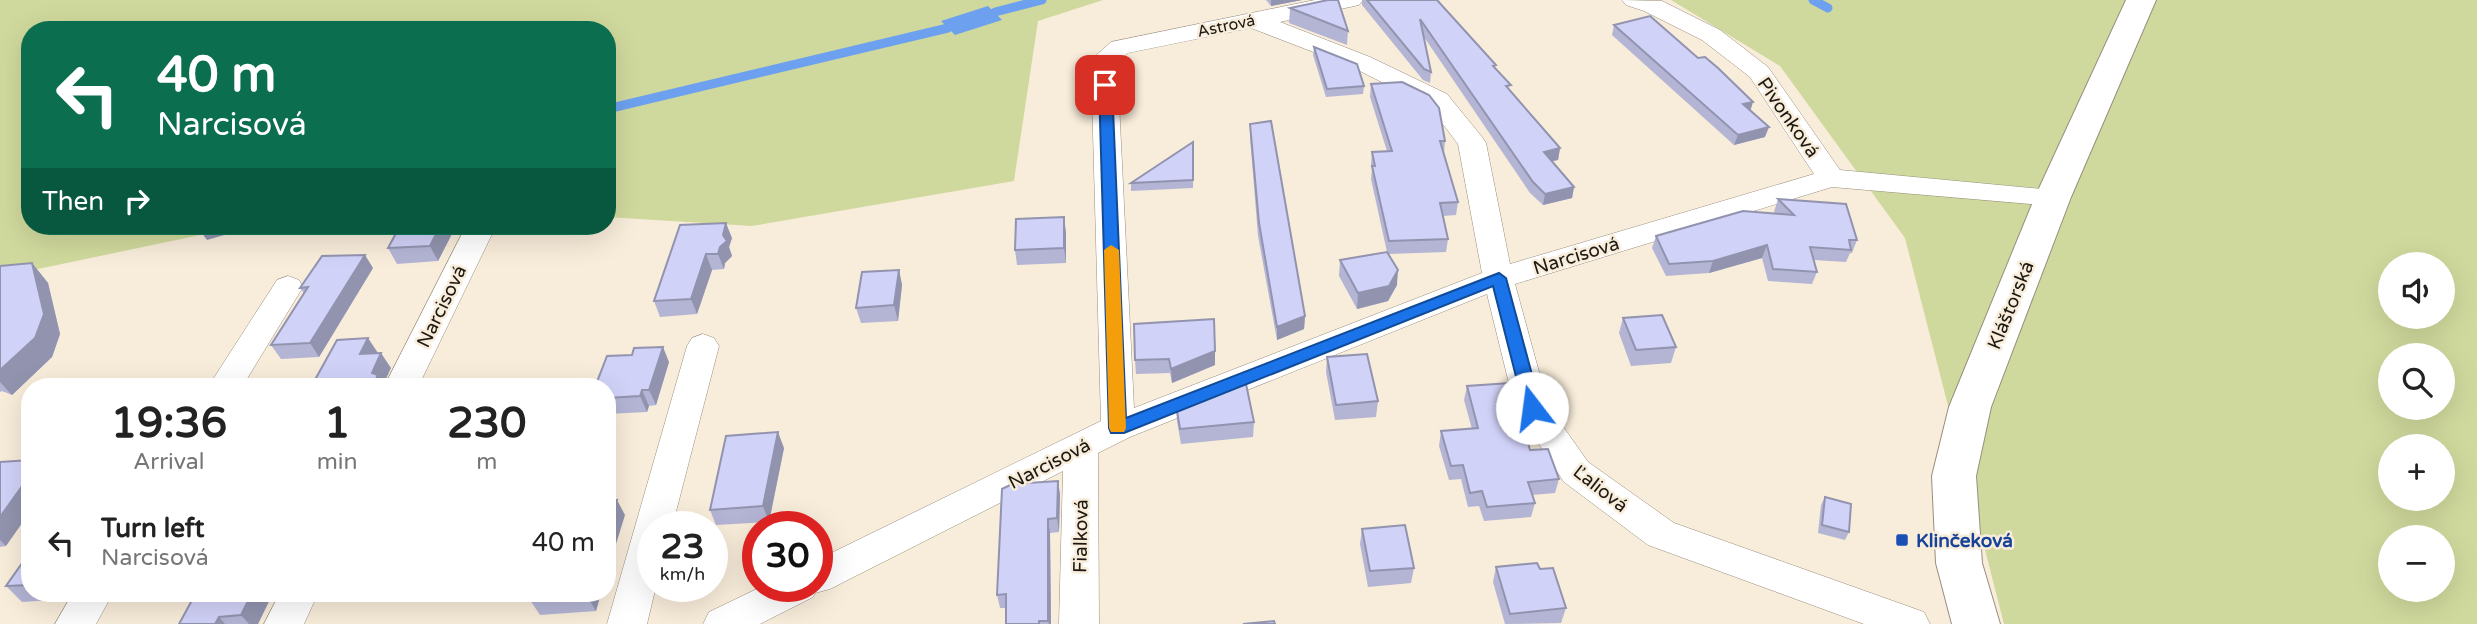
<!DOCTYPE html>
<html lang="en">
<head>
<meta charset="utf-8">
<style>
	:root { --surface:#fff; --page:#f6f6f6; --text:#222; --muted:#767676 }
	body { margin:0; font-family:"Varela Round",sans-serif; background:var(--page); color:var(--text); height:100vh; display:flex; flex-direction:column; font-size:26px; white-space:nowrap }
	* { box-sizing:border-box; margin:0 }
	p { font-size:23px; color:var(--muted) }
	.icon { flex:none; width:38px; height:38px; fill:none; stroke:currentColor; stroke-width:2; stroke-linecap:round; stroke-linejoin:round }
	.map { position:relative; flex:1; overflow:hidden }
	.panel { position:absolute; left:21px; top:378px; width:595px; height:224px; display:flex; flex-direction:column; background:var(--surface); border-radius:28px; box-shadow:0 7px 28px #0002 }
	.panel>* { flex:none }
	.guide { position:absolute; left:21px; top:21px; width:595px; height:214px; border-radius:28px; box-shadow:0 7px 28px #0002; background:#0b6e4f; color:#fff; overflow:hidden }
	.buttons { position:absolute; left:2378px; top:252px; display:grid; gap:14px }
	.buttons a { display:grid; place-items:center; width:77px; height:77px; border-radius:50%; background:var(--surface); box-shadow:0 7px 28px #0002; font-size:35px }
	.speed { position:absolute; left:637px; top:511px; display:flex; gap:14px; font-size:35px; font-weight:700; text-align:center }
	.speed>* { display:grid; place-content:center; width:91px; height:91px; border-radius:50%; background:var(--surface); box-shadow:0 7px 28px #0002; line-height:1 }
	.speed small { font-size:18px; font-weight:400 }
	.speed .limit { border:10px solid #d22; background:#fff; color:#111 }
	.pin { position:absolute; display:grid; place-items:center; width:60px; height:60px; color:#fff; margin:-30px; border-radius:14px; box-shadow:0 4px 10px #0006 }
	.me { position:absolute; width:77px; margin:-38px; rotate:345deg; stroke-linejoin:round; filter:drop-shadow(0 0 5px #0008) }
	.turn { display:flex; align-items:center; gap:24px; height:147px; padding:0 21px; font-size:32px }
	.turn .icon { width:91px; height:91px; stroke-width:2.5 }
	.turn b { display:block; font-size:49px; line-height:60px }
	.then { display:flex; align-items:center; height:66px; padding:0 21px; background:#0003; gap:14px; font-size:26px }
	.eta { display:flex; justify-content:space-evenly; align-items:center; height:119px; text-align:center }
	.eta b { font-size:42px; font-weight:800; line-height:49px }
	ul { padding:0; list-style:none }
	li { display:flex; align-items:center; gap:21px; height:91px; padding:0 21px }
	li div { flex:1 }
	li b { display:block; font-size:26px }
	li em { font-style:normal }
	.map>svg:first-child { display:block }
</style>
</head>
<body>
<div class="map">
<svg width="2477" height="624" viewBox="0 0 2477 624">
	<rect width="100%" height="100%" fill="#f8ecda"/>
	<g fill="#d0d99d" fill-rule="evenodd">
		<path d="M 0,0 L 1103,0 L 1038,21 L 1014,181 L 752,226 L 607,217 L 607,30 L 30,30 L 30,226 L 243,226 L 0,277 Z"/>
		<path d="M 1671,0 L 2477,0 L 2477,624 L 2004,624 L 1905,238 L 1780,66 ZM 2390,264 L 2443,264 L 2443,317 L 2390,317 ZM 2390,355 L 2443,355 L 2443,408 L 2390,408 ZM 2390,446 L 2443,446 L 2443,499 L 2390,499 ZM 2390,537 L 2443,537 L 2443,590 L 2390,590 Z"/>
	</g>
	<path fill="#6da1ef" d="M 988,6 L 1002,20 L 955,35 L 941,21 Z"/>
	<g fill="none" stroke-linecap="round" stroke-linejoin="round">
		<g stroke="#6da1ef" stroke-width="9">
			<path d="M 1813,0 L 1828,8"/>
			<path d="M 995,12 L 1042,0"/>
			<path d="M 607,109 L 948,28"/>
		</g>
		<g stroke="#998e7d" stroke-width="1">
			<g id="minor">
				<path d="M 1315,0 L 1363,0 L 1359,5 L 1280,22 L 1370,57 L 1447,94 L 1482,137 L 1486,143 L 1510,264 L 1814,174 L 1750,77 L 1702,40 L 1644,11 L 1626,5 L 1622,0 L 1662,1 L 1720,30 L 1768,67 L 1840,170 L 2063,191 L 2067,197 L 2063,203 L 2053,206 L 1832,187 L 1515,284 L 1548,405 L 1588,462 L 1674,523 L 1924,612 L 1930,624 L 1864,624 L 1648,545 L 1564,482 L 1515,408 L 1487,294 L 1130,437 L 1098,453 L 1099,624 L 1059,624 L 1063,471 L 830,589 L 815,593 L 813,597 L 760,624 L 703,624 L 709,612 L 763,586 L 817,586 L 817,560 L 1101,421 L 1091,60 L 1111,42 ZM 1251,28 L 1352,67 L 1429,106 L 1458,144 L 1482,273 L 1134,408 L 1117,62 L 1128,53 Z"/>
				<path d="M 466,226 L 496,226 L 418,387 L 384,387 Z"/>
				<path d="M 288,276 L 299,280 L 303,287 L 242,387 L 208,387 L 277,280 Z"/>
				<path d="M 703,334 L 714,338 L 719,346 L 672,527 L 653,527 L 653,586 L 656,586 L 647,624 L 607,624 L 687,346 L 692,338 Z"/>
				<path d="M 73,593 L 113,593 L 96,624 L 55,624 Z"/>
				<path d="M 280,593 L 318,593 L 304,624 L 264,624 Z"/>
			</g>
		</g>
		<g stroke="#998e7d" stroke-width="2">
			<path id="tertiary" d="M 2126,0 L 2156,0 L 2071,197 L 1991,407 L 1976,476 L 1982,563 L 2000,624 L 1952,624 L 1936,563 L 1932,476 L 1949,407 L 2035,197 Z"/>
		</g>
		<use href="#minor" fill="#fff" fill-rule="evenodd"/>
		<use href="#tertiary" fill="#fff" fill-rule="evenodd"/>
	</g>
	<g fill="#b4b5d5">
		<path d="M 1266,0 L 1302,0 L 1271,6 Z"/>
		<path d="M 1362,0 L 1437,0 L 1495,69 L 1510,91 L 1560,148 L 1558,160 L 1552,161 L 1574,187 L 1572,198 L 1543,205 L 1530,193 L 1424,37 L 1431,72 L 1430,83 L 1423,80 L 1362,5 Z"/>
		<path d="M 1290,8 L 1348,31 L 1347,45 L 1289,23 Z"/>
		<path d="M 1614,25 L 1750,111 L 1765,137 L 1734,145 L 1612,35 Z"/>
		<path d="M 1314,47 L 1364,86 L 1363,94 L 1326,97 L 1313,55 Z"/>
		<path d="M 1371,84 L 1445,141 L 1444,153 L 1458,202 L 1456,215 L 1443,216 L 1448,239 L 1446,252 L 1389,254 L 1397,285 L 1388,301 L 1357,309 L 1339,276 L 1340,260 L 1387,252 L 1371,179 L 1372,169 L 1371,165 L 1372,152 L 1387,151 L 1370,97 Z"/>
		<path d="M 1250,124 L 1305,316 L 1304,329 L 1277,340 L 1258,236 L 1250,137 Z"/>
		<path d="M 1193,142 L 1193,188 L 1131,191 L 1131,183 Z"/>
		<path d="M 1778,199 L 1857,240 L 1852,253 L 1850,253 L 1846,262 L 1814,260 L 1817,272 L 1812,284 L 1768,281 L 1762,258 L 1709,273 L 1666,276 L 1652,248 L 1656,236 L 1775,213 L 1774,212 Z"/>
		<path d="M 680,225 L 732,238 L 729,247 L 732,256 L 725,263 L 724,269 L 712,270 L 697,314 L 660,317 L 654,301 Z"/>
		<path d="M 400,226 L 456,226 L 438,261 L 397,264 L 388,248 Z"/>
		<path d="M 1066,232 L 1066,263 L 1017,265 L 1015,250 Z"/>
		<path d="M 32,263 L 48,283 L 60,334 L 52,357 L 12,395 L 2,391 L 0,392 L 0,266 Z"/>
		<path d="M 373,268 L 319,357 L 281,359 L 271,345 L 304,293 L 300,288 Z"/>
		<path d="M 899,270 L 902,285 L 898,321 L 861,323 L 856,308 Z"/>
		<path d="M 1623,318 L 1676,347 L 1671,363 L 1631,366 L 1619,333 Z"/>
		<path d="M 1214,319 L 1215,365 L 1172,383 L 1170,373 L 1136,374 L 1135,360 Z"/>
		<path d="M 1327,357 L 1378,401 L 1376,417 L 1335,420 L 1326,372 Z"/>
		<path d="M 669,362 L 656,405 L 649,406 L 647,412 L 607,414 L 607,387 Z"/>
		<path d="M 1467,386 L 1559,479 L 1555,493 L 1532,495 L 1535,503 L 1531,517 L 1484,521 L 1479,506 L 1468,507 L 1461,479 L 1449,480 L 1439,446 L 1441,431 L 1472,429 L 1464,400 Z"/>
		<path d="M 1176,405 L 1254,422 L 1253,437 L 1181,444 L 1177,421 Z"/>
		<path d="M 784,448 L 769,522 L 716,525 L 710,510 Z"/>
		<path d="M 0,462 L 6,546 L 0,547 Z"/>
		<path d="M 1058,481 L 1060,495 L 1059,532 L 1050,533 L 1051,624 L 1006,624 L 1006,608 L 1000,608 L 997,595 Z"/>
		<path d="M 1825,497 L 1849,532 L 1845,540 L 1818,533 L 1821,505 Z"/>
		<path d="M 1362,529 L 1414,568 L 1411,583 L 1368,587 L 1360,544 Z"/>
		<path d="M 30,552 L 30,593 L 70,593 L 67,599 L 22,602 L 6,586 Z"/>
		<path d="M 1496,567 L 1540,569 L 1566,608 L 1561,623 L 1505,624 L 1493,582 Z"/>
		<path d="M 273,593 L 258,624 L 179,624 Z"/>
		<path d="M 533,593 L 601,593 L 596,611 L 540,615 L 530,600 Z"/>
	</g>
	<g fill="#9293ae">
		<path d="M 1271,0 L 1302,0 L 1271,6 Z"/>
		<path d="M 1753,102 L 1750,112 L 1743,104 Z"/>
		<path d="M 1769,127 L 1765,137 L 1734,145 L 1738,135 Z"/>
		<path d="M 1560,148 L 1558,160 L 1542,163 L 1544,152 Z"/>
		<path d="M 1574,187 L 1572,198 L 1543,205 L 1545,194 Z"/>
		<path d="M 1064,217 L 1066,232 L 1066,263 L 1064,248 Z"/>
		<path d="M 726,223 L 732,238 L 729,247 L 732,256 L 725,263 L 724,269 L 718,254 Z"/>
		<path d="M 222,226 L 235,226 L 235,232 L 207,240 L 201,232 Z"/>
		<path d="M 440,226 L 456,226 L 438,261 L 430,246 Z"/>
		<path d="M 1767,245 L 1762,258 L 1709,273 L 1713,261 Z"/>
		<path d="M 706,254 L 712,270 L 697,314 L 691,299 Z"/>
		<path d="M 365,255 L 373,268 L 319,357 L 310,343 Z"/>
		<path d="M 32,263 L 48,283 L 60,334 L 52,357 L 12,395 L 0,382 L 0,370 Z"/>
		<path d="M 899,270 L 902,285 L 898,321 L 894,305 Z"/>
		<path d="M 1398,270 L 1397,285 L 1388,301 L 1357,309 L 1358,293 Z"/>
		<path d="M 1305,316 L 1304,329 L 1277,340 L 1277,327 Z"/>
		<path d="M 368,338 L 378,353 L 369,369 L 360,354 Z"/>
		<path d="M 663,347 L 669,362 L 656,405 L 649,390 Z"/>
		<path d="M 1215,351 L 1215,365 L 1172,383 L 1171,369 Z"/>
		<path d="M 381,353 L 391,368 L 384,383 L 386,387 L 372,387 L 372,373 Z"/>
		<path d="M 642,390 L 649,406 L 647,412 L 640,396 Z"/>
		<path d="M 778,432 L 784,448 L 769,522 L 763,506 Z"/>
		<path d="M 30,475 L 30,512 L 6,546 L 0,540 L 0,517 Z"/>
		<path d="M 1058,481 L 1060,495 L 1059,532 L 1057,518 Z"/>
		<path d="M 617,500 L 625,515 L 607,573 L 607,530 Z"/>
		<path d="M 1048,519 L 1050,533 L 1051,624 L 1049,624 L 1048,621 Z"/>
		<path d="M 61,593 L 70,593 L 67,599 Z"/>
		<path d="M 252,593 L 273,593 L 258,624 L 249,624 L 241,615 Z"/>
		<path d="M 588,593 L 601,593 L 596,611 L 587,596 Z"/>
		<path d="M 219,617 L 225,624 L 215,624 Z"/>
	</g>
	<g fill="#d1d2f8" stroke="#9293ae" stroke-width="2">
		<path d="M 1328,0 L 1338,0 L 1348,31 L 1290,8 Z"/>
		<path d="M 1367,0 L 1437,0 L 1496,65 L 1493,66 L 1511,85 L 1506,86 L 1560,148 L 1544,152 L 1574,187 L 1545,194 L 1533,182 L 1420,19 L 1431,72 L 1424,69 Z"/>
		<path d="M 1650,16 L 1698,58 L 1705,57 L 1718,68 L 1753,102 L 1743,104 L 1769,127 L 1738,135 L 1614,25 Z"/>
		<path d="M 1314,47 L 1357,64 L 1364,86 L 1327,89 Z"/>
		<path d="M 1402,82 L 1429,95 L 1439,108 L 1445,141 L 1440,141 L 1458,202 L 1440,203 L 1448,239 L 1389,241 L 1372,166 L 1375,166 L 1372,152 L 1392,151 L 1371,84 Z"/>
		<path d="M 1271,121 L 1305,316 L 1277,327 L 1259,223 L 1250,124 Z"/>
		<path d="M 1193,142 L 1193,180 L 1131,183 Z"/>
		<path d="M 1778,199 L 1846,204 L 1857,240 L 1849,240 L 1851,250 L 1810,247 L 1817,272 L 1773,269 L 1767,245 L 1713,261 L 1669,264 L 1656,236 L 1743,211 L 1794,215 Z"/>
		<path d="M 1064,217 L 1064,248 L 1015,250 L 1016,219 Z"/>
		<path d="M 726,223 L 723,235 L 727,241 L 720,247 L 718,254 L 706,254 L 691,299 L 654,301 L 680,225 Z"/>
		<path d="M 201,226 L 222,226 L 201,232 Z"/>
		<path d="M 400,226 L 440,226 L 430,246 L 388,248 Z"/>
		<path d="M 1387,252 L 1398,270 L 1389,286 L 1358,293 L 1340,260 Z"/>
		<path d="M 365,255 L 310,343 L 271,345 L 308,287 L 300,288 L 322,256 Z"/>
		<path d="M 32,263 L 44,314 L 35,338 L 0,370 L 0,266 Z"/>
		<path d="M 899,270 L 894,305 L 856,308 L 862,272 Z"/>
		<path d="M 1662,315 L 1676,347 L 1636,350 L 1623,318 Z"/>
		<path d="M 1214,319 L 1215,351 L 1171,369 L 1169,359 L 1135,360 L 1134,324 Z"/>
		<path d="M 368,338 L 360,354 L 381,353 L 372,373 L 378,375 L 372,387 L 311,387 L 337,340 Z"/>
		<path d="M 663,347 L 649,390 L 642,390 L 640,396 L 607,398 L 607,387 L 595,387 L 607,356 L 632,355 L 634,348 Z"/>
		<path d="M 1367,354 L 1378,401 L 1336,405 L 1327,357 Z"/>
		<path d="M 1510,383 L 1530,450 L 1548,449 L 1559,479 L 1528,482 L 1535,503 L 1487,507 L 1482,491 L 1470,493 L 1463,465 L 1451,466 L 1441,431 L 1478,428 L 1467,386 Z"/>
		<path d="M 1246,384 L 1254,422 L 1180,429 L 1176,405 L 1224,387 Z"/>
		<path d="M 778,432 L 763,506 L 710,510 L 726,436 Z"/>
		<path d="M 30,460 L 30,475 L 0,517 L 0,462 Z"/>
		<path d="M 1058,481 L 1057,518 L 1048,519 L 1048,621 L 1039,621 L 1039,624 L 1006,624 L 1006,594 L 997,595 L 1002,489 L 1012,484 Z"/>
		<path d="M 1825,497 L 1851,504 L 1849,532 L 1822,525 Z"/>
		<path d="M 617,500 L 607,530 L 607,501 Z"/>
		<path d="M 1405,525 L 1414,568 L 1370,571 L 1362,529 Z"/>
		<path d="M 30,552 L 30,585 L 6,586 Z"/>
		<path d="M 1537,563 L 1540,569 L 1553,568 L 1566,608 L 1510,614 L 1496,567 Z"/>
		<path d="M 196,593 L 252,593 L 241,615 L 219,617 L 215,624 L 179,624 Z"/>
		<path d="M 533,593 L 588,593 L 587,596 L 530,600 Z"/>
		<path d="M 1274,621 L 1275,624 L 1243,624 Z"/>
	</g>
	<path fill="#1a73e8" stroke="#114b97" stroke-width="2" d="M 1105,81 L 1112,85 L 1126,418 L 1499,273 L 1506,278 L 1541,408 L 1538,413 L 1526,413 L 1524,408 L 1493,286 L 1124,433 L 1111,433 L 1109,428 L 1099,85 Z"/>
	<path fill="#f59e0b" d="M 1111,245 L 1119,250 L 1126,428 L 1124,432 L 1111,432 L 1109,428 L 1104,250 Z"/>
	<rect fill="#1a4fb4" stroke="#f8ecda" stroke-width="2.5" x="1895" y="533" width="14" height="14" rx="3.5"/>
	<g text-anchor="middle" stroke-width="5" stroke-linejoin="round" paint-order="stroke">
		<g font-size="16" fill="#1d1912" stroke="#f8ecda">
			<text transform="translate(1226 25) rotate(-12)" y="6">Astrová</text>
		</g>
		<g font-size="19" fill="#1d1912" stroke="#f8ecda">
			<text transform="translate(1789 117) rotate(55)" y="7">Pivonková</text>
			<text transform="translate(1576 255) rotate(-17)" y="7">Narcisová</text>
			<text transform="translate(2010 305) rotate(-68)" y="7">Kláštorská</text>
			<text transform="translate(441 306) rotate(-64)" y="7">Narcisová</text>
			<text transform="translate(1049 463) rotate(-27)" y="7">Narcisová</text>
			<text transform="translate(1601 488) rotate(38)" y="7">Ľaliová</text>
			<text transform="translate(1080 536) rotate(-89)" y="7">Fialková</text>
		</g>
		<g font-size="19" font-weight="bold" fill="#164399" stroke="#f8ecda" text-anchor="start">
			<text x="1916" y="547">Klinčeková</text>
		</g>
	</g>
</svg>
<div class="buttons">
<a><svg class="icon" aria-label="sound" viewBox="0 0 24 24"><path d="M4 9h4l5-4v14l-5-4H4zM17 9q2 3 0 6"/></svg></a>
<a><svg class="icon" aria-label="search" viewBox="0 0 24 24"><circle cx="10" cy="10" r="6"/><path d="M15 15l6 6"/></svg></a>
<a>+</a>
<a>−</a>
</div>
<div class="speed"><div>23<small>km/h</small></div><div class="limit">30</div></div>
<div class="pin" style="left:1105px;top:85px;background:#d93025"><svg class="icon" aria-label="arrive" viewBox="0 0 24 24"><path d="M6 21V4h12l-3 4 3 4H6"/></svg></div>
<svg class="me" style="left:1532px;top:408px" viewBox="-20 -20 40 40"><circle r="19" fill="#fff"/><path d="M0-13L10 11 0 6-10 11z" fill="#1a73e8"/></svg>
<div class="guide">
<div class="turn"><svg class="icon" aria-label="left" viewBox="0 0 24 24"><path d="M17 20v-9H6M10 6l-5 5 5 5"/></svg><div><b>40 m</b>Narcisová</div></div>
<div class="then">Then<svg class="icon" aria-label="right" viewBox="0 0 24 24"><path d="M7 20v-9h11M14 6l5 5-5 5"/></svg></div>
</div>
<section class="panel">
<div class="eta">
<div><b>19:36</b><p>Arrival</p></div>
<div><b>1</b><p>min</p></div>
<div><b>230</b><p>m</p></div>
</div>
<ul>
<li><svg class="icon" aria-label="left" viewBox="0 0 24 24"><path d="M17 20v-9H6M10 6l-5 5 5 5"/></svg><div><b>Turn left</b><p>Narcisová</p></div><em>40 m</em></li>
</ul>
</section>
</div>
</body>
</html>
